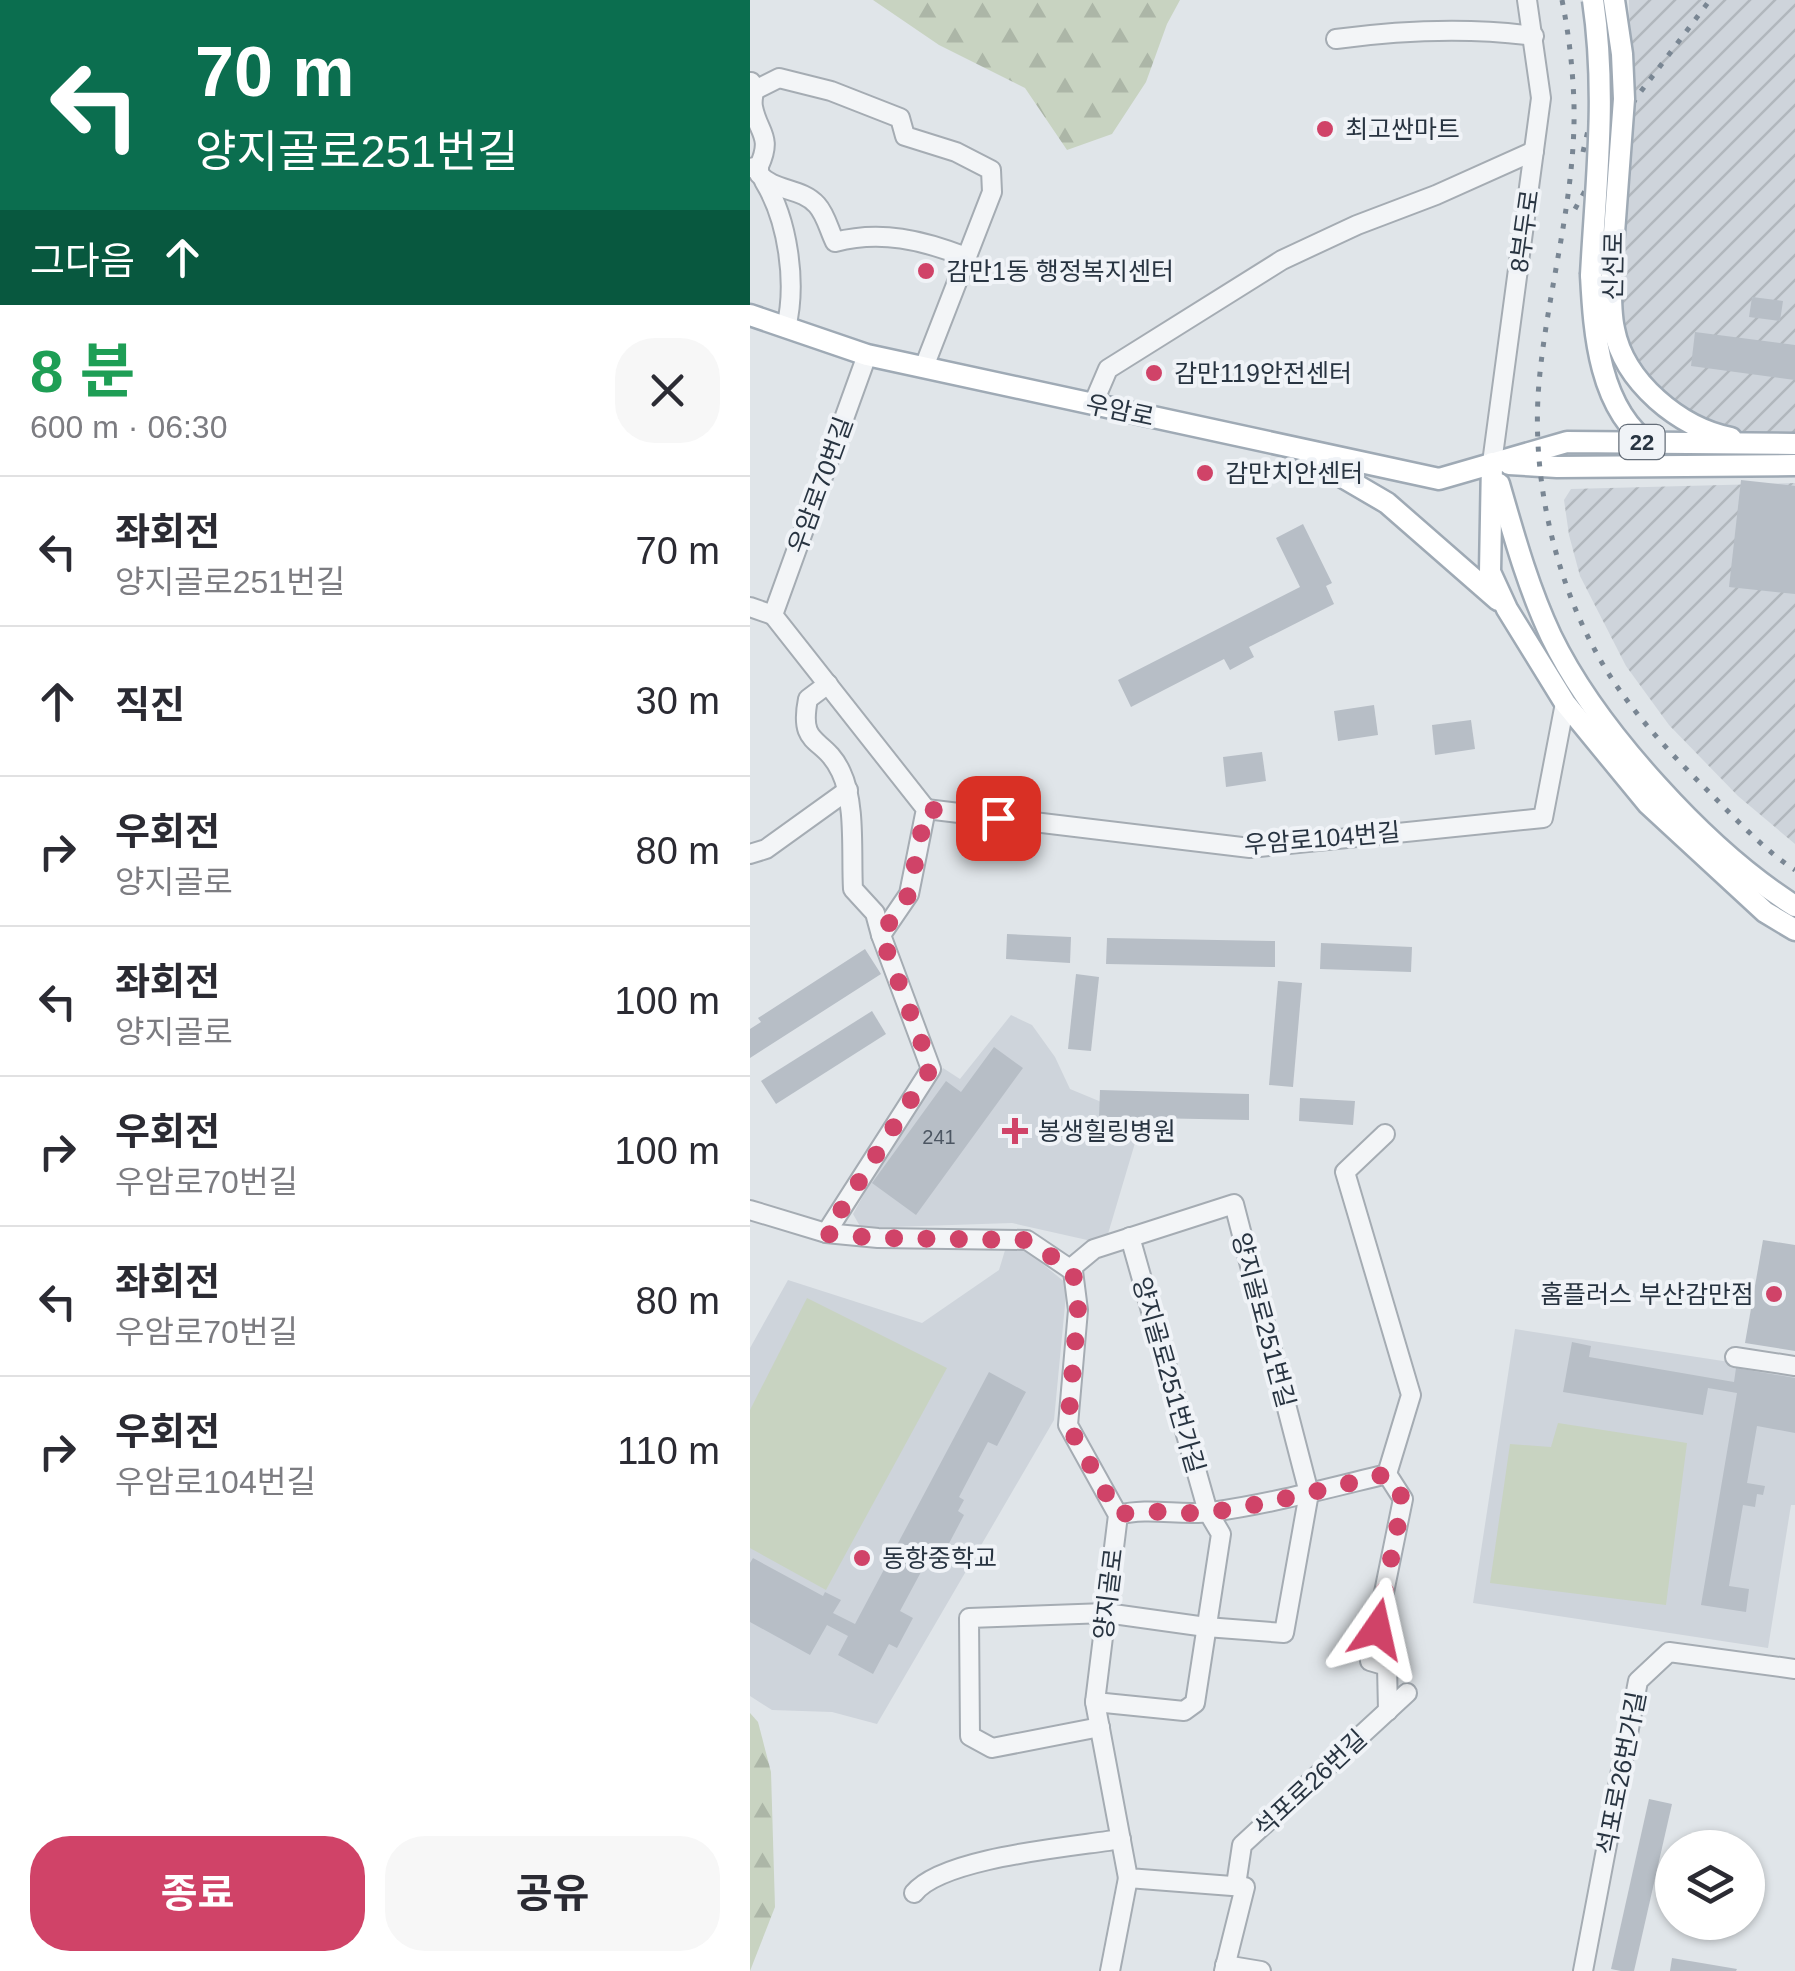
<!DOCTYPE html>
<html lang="ko">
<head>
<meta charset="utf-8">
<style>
	:root { --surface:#fff; --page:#f7f7f7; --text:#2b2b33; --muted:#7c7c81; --line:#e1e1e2; --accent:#d04368 }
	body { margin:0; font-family:Helvetica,"Noto Sans KR",sans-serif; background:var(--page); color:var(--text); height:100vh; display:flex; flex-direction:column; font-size:38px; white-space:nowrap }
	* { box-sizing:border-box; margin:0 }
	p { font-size:32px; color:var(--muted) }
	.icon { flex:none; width:55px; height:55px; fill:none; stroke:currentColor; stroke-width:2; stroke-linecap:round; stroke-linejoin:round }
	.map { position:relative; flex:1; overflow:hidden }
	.drawer { display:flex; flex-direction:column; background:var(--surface); width:750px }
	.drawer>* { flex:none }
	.banner { background:#0b6e4f; color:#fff; overflow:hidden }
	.tools { position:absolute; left:905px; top:1830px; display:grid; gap:20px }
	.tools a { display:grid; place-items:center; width:110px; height:110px; border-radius:50%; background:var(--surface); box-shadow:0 2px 8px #0004; font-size:50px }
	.pin { position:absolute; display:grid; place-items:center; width:85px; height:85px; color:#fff; margin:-42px; border-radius:20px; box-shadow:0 5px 15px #0006 }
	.me { position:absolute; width:110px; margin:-55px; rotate:11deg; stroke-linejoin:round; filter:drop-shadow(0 0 8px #0008) }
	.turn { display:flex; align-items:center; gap:35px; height:210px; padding:0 30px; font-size:45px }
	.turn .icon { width:130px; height:130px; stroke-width:2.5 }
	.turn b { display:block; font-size:70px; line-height:85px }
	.then { display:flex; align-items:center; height:95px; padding:0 30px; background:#0003; gap:20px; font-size:38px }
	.round { display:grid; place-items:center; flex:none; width:105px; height:105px; border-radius:40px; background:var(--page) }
	.overview { display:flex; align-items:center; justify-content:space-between; height:170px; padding:0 30px }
	h1 { font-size:60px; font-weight:700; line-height:75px; color:#1e9e55 }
	.cta { display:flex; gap:20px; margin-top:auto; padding:20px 30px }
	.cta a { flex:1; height:115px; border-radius:40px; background:var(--accent); color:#fff; font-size:40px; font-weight:700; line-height:115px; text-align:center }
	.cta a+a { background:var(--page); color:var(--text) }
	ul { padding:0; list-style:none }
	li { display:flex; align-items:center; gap:30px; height:150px; padding:0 30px; border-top:2px solid var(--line) }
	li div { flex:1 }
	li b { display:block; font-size:38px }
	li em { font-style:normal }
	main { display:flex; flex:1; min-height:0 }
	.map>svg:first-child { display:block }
</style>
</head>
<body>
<main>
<section class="drawer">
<div class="banner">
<div class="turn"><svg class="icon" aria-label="left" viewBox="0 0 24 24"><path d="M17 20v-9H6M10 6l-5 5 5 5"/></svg><div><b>70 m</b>양지골로251번길</div></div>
<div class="then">그다음<svg class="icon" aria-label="ahead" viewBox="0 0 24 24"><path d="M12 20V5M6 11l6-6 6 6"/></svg></div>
</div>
<div class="overview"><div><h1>8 분</h1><p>600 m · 06:30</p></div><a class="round"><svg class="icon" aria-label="close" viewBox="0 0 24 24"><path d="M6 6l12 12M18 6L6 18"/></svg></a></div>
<ul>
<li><svg class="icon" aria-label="left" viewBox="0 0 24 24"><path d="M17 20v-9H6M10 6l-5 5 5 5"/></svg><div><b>좌회전</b><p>양지골로251번길</p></div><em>70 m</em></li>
<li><svg class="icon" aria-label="ahead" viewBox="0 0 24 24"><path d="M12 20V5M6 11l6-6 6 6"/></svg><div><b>직진</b></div><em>30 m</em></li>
<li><svg class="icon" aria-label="right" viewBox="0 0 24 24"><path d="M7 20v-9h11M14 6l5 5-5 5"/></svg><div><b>우회전</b><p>양지골로</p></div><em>80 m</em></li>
<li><svg class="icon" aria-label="left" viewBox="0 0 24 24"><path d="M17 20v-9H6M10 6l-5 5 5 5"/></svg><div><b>좌회전</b><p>양지골로</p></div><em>100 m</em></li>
<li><svg class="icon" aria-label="right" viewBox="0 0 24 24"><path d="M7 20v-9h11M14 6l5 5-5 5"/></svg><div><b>우회전</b><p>우암로70번길</p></div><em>100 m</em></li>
<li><svg class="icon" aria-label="left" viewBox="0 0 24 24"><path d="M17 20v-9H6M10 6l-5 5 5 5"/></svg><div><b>좌회전</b><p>우암로70번길</p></div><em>80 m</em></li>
<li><svg class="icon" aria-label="right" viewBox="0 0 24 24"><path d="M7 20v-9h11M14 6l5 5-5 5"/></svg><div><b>우회전</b><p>우암로104번길</p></div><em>110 m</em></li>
</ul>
<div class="cta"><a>종료</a><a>공유</a></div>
</section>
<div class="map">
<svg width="1045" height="1971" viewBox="0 0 1045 1971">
	<defs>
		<pattern id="industrial-furrows" width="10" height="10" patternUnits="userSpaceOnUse" patternTransform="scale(2.5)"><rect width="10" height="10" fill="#ced4db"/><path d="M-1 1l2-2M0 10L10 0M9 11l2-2" fill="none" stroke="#b1b7bd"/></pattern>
		<pattern id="forest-firs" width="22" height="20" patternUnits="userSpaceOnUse" patternTransform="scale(2.5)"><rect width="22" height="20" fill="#c8d3c1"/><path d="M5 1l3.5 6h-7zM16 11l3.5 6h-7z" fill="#acb6a7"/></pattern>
	</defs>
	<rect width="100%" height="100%" fill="#e0e5e9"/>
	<g fill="#ced4db">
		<path d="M 261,1015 L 282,1025 L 305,1057 L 320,1089 L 349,1101 L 371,1119 L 385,1143 L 355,1244 L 262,1223 L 111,1228 L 103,1214 L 140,1147 L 193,1068 L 210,1079 Z"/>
		<path d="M 256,1247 L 272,1247 L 317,1284 L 304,1420 L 127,1724 L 82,1712 L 22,1710 L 0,1696 L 0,1348 L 38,1280 L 172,1323 L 249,1270 Z"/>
		<path d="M 765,1329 L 1045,1372 L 1045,1505 L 1041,1505 L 1018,1648 L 723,1603 Z"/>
	</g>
	<g fill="url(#industrial-furrows)">
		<path d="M 879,0 L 1045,0 L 1045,437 L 967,432 L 900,384 L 877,342 L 869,313 L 868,280 L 881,117 Z"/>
		<path d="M 1045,483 L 1045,844 L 988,796 L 919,725 L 876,666 L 830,576 L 819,535 L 814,500 L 821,489 Z"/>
	</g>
	<g fill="url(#forest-firs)">
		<path d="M 123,0 L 430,0 L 417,24 L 396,82 L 362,134 L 317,150 L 275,88 L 189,45 Z"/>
		<path d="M 0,1713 L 8,1722 L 21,1772 L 25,1907 L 0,1971 Z"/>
	</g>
	<g fill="#c8d3c1">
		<path d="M 57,1298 L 197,1368 L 76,1590 L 0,1548 L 0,1410 Z"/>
		<path d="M 808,1423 L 937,1443 L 916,1605 L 740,1583 L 760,1444 L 801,1447 Z"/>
	</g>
	<g fill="#b7bec6">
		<path d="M 1002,297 L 1033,301 L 1030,321 L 999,317 Z"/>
		<path d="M 945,332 L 1045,345 L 1045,380 L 941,366 Z"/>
		<path d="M 991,480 L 1045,486 L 1045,594 L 979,587 Z"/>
		<path d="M 553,524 L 582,583 L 576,586 L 584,604 L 499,647 L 504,657 L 480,670 L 474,659 L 381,707 L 368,680 L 550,587 L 526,538 Z"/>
		<path d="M 624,705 L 628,735 L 588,741 L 584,711 Z"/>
		<path d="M 721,720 L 725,749 L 685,755 L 682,725 Z"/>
		<path d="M 512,752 L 516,781 L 476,787 L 473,757 Z"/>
		<path d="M 257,934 L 321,937 L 320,963 L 256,959 Z"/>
		<path d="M 357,938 L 525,941 L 525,967 L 356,964 Z"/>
		<path d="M 571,943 L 662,947 L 661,972 L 570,969 Z"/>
		<path d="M 115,949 L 131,974 L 0,1058 L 0,1029 L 11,1022 L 8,1018 Z"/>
		<path d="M 326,974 L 349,977 L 341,1051 L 318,1049 Z"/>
		<path d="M 528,981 L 552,983 L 543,1087 L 519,1085 Z"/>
		<path d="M 122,1011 L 136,1034 L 26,1104 L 11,1081 Z"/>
		<path d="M 244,1047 L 273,1068 L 166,1215 L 122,1183 L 196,1081 L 211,1092 Z"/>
		<path d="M 350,1090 L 499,1094 L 499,1120 L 349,1117 Z"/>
		<path d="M 550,1098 L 605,1101 L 603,1125 L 549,1121 Z"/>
		<path d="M 1013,1240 L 1045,1245 L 1045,1351 L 995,1343 Z"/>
		<path d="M 822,1342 L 841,1346 L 839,1357 L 984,1382 L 986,1368 L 1045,1378 L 1045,1433 L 1007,1426 L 997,1483 L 1015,1486 L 1013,1495 L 1007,1494 L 1005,1507 L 993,1505 L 979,1586 L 999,1589 L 996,1612 L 951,1605 L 987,1393 L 958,1388 L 953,1415 L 813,1392 Z"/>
		<path d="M 239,1372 L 276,1392 L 247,1446 L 238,1442 L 209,1497 L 214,1500 L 208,1511 L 214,1515 L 195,1551 L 185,1546 L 150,1611 L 163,1618 L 147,1648 L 139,1644 L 123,1674 L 88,1655 L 98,1636 L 77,1625 L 60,1655 L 0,1622 L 0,1563 L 3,1558 L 73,1596 L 75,1592 L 91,1600 L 83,1613 L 105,1624 Z"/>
		<path d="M 899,1799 L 922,1804 L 884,1971 L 871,1971 L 861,1969 Z"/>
		<path d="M 922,1958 L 987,1969 L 986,1971 L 920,1971 Z"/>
	</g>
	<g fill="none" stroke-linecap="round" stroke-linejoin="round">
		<g stroke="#a5acb3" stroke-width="22">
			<g id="minor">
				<path d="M 586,39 C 653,30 717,27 784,36"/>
				<path d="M 5,90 L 29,78 L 81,91 L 150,118 L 155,136 L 206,152 L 241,170 L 242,192 L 174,367"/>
				<path d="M 9,166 L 9,174 C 24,192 51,187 67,205 C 76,215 79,230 85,242 C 131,230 172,240 216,257"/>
				<path d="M 0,168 L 9,166 C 23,136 8,133 3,107 C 1,96 7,92 1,82"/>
				<path d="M 14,181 C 38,220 47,283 36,328"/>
				<path d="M 343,404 L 358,369 L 532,260 L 607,225 L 686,195 L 784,151"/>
				<path d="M 742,463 L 791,98 L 777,0"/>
				<path d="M 0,607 L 23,615"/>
				<path d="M 78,684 L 58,699 C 48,749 74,735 91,772 C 106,803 101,855 103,889 L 125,913 L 131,935"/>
				<path d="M 176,809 L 500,848 L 793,818 L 815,703"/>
				<path d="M 0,854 L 16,849 L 98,790"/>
				<path d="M 635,1134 L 595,1172 L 661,1395 L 637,1474"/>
				<path d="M 0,1210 L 76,1233 L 128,1238 L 277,1240 L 323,1271 L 328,1310 L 318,1425 L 368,1515 L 345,1702 L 378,1878 L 495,1887 L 474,1971"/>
				<path d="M 76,1233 L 181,1069 L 131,935 L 159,894 L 176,809 L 23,615 L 117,355"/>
				<path d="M 320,1269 L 344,1249 L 484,1204 L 559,1493 L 534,1633 L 456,1627 L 356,1613 L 219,1618 L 220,1736 L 242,1748 L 350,1727"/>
				<path d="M 985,1357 L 1045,1366"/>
				<path d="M 637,1474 L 653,1499 L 620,1661 L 637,1666 L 638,1711"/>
				<path d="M 368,1515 C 399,1507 430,1516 461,1512 C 520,1504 579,1488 637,1474"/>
				<path d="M 345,1702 L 434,1711 L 445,1703 L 471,1534 L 458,1512 L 380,1237"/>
				<path d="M 486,1885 L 492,1845 L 657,1693"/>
				<path d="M 164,1893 C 193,1857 322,1847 371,1839"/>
				<path d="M 475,1965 L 511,1971"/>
				<path d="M 360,1971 L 378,1878"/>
				<path d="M 833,1971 L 888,1681 L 919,1652 L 1045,1669"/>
			</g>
		</g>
		<g stroke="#9faab5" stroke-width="25">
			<g id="major">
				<path d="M 861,273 C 861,291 860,311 864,329 C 874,382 930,428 981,438"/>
				<path d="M 841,275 C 844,333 849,410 902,446"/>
				<path d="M 0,315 L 117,355 L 689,479 L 817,442 L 1045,444"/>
				<path d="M 560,458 L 637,503 L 748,600"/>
				<path d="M 742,463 L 740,572 L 757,609 L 815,703 L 898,804 L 1015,912 L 1045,930"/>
				<path d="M 759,464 L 807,467 L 1045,465"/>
				<path d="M 749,484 C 764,536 778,587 801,636 C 846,729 957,851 1045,906"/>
			</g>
		</g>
		<use href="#minor" stroke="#f3f5f7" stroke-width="18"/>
		<use href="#major" stroke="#fff" stroke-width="20"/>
		<g stroke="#798693" stroke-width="5" stroke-dasharray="5 10" stroke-linecap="butt">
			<path d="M 812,0 C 819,35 823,70 824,105 C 826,198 797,291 789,383 C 781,473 803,574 847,654 C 876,707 919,752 961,794 C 987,820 1014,850 1045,870"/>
			<path d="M 833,152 L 868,0"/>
			<path d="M 825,209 L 886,98 L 960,0"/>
		</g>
		<g stroke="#9faab5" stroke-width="25" stroke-linecap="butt">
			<g id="major-bridge">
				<path d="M 861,273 L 874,99 L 872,54 L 864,0"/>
				<path d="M 841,275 C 846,181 857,95 843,0"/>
			</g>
		</g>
		<use href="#major-bridge" stroke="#fff" stroke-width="20"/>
	</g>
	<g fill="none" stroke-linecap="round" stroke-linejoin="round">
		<path stroke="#d04368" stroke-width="18" stroke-dasharray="0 32.4" d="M 248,818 L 176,809 L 159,894 L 131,935 L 181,1068 L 76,1234 L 128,1238 L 277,1240 L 323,1271 L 328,1310 L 318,1425 L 368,1515 C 399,1507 430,1516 461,1512 C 520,1504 579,1488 637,1474 L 653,1499 L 627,1629"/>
	</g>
	<g fill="#d04368" stroke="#f0f3f7" stroke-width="4">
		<circle cx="575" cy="129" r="10"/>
		<circle cx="176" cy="271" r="10"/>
		<circle cx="404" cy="373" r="10"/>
		<circle cx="455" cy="473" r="10"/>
		<path d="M260 1116h10v10h10v10h-10v10h-10v-10h-10v-10h10z"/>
		<circle cx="1024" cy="1294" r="10"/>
		<circle cx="112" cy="1558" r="10"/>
	</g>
	<g text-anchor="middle" stroke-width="8" stroke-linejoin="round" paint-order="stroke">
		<g font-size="20" fill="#4c5662">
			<text x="189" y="1144">241</text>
		</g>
		<rect fill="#f0f3f7" stroke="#646d78" stroke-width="2.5" x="869.5" y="425" width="45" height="34" rx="8"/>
		<g font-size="22" font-weight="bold" fill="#283441">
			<text x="892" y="450">22</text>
		</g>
		<g font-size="25" fill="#283441" stroke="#f0f3f7" text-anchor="start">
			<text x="595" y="138">최고싼마트</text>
			<text x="196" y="280">감만1동 행정복지센터</text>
			<text x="424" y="382">감만119안전센터</text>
			<text x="475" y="482">감만치안센터</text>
			<text x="288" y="1140">봉생힐링병원</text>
			<text x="1004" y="1303" text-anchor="end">홈플러스 부산감만점</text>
			<text x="132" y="1567">동항중학교</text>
		</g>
		<g font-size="25" fill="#283441" stroke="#f0f3f7">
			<text transform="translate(774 231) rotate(-82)" y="9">8부두로</text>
			<text transform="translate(863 266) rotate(-89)" y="9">신선로</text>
			<text transform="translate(370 410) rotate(12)" y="9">우암로</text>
			<text transform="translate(70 485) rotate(-70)" y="9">우암로70번길</text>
			<text transform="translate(572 838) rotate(-5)" y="9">우암로104번길</text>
			<text transform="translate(514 1320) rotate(75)" y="9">양지골로251번길</text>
			<text transform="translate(419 1375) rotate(74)" y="9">양지골로251번가길</text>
			<text transform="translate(358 1594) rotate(-83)" y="9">양지골로</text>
			<text transform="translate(871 1773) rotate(-79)" y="9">석포로26번가길</text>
			<text transform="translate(560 1783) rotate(-43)" y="9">석포로26번길</text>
		</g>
	</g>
</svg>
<div class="tools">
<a><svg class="icon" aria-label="layers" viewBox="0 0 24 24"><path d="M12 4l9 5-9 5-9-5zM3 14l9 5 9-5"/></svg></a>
</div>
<div class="pin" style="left:248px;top:818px;background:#d93025"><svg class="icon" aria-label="arrive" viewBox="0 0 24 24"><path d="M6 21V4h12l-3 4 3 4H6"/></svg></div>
<svg class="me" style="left:627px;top:1629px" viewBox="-20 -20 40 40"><path d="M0-17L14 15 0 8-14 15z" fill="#d04368" stroke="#fff" stroke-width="4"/></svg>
</div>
</main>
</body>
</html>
